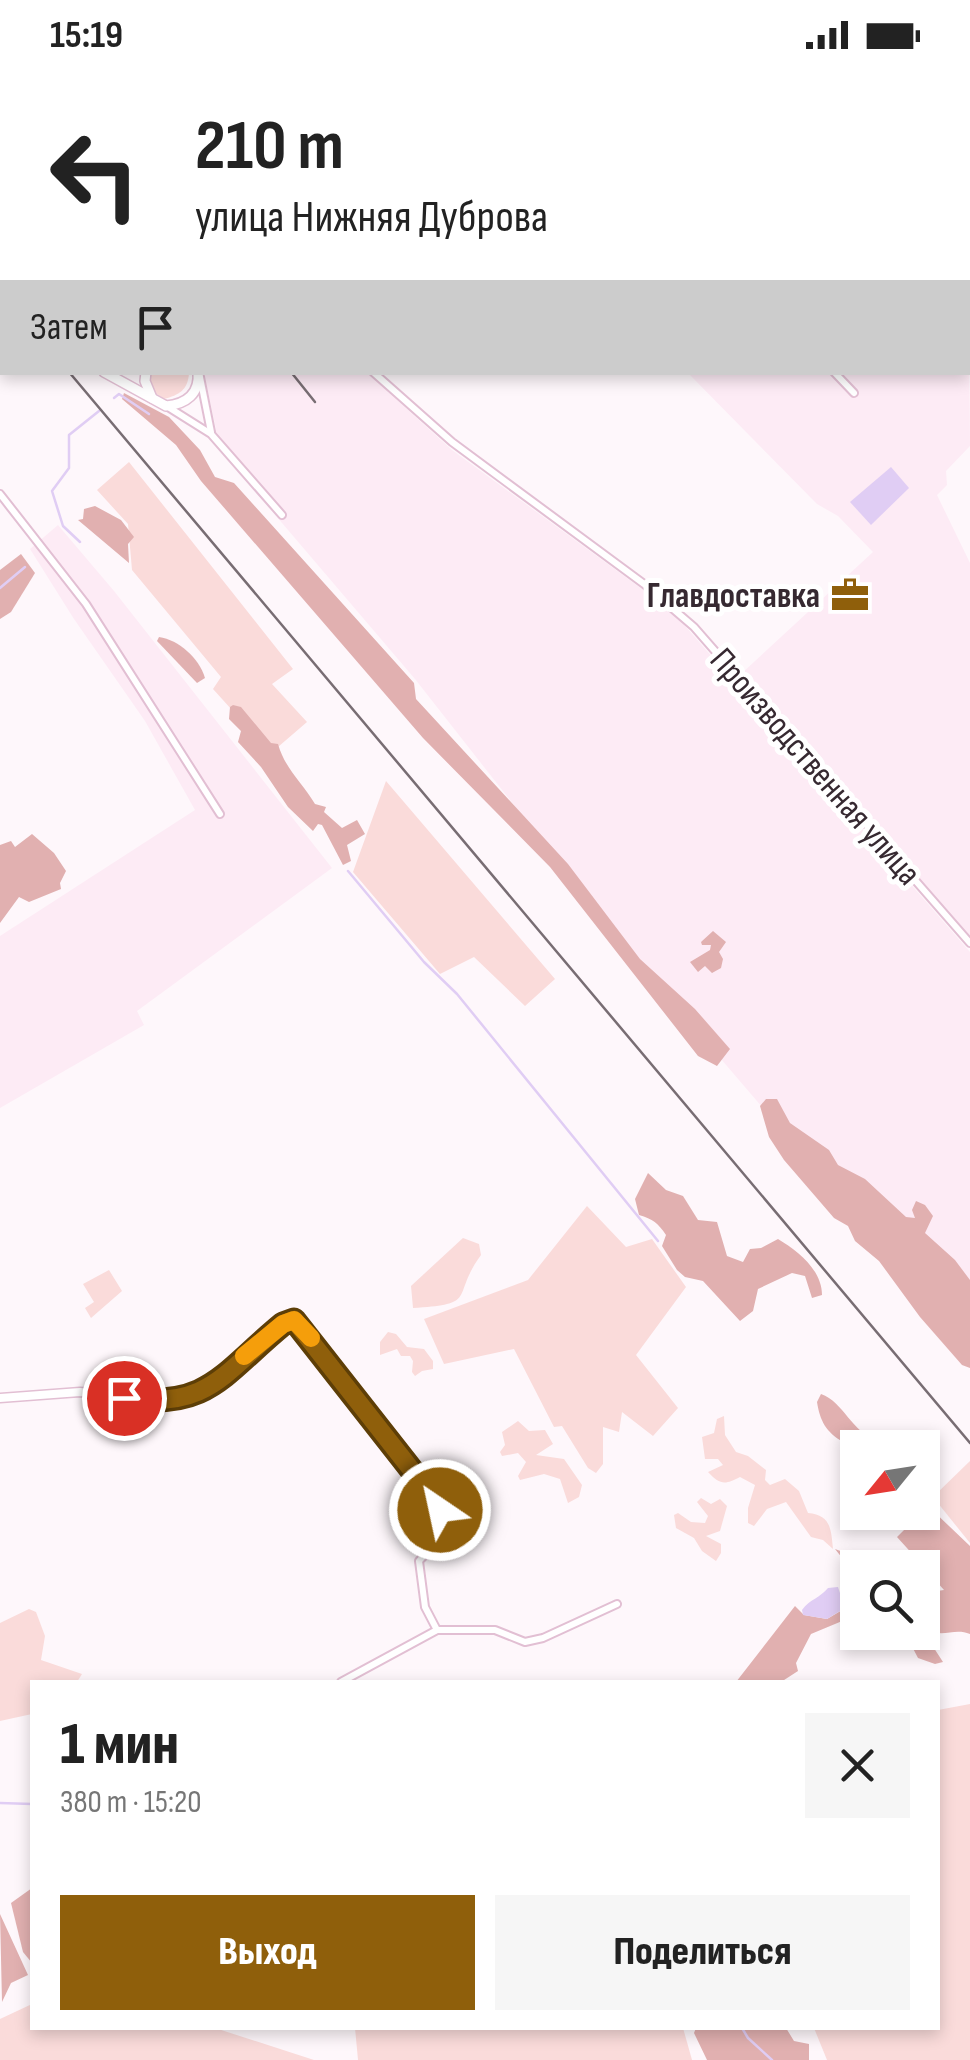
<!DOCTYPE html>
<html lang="ru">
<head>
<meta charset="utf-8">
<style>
	:root { --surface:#fff; --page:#f6f6f6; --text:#222; --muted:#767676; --accent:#8f5f0b }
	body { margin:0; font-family:"Sofia Sans Condensed",sans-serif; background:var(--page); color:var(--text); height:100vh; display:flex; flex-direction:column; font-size:38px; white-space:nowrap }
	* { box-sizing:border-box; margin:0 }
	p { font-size:32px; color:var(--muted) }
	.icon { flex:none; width:55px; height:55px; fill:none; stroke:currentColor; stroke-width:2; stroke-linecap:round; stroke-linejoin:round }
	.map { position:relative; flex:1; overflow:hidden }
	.details { position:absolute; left:30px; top:1610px; width:910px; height:350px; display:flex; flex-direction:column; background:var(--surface); border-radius:0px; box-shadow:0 5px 15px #0003 }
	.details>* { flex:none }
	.hud { position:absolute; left:0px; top:0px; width:970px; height:305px; box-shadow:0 5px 15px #0003; background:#fff; color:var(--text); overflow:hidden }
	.needle { width:65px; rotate:240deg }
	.fabs { position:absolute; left:840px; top:1360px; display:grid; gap:20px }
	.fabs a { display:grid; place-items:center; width:100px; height:100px; border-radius:0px; background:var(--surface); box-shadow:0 5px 15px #0003; font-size:50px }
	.pin { position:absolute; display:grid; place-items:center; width:85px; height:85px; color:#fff; margin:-42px; border:5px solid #fff; border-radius:50%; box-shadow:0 2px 10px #0007 }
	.me { position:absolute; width:110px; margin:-55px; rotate:326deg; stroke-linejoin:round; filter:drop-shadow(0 0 8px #0008) }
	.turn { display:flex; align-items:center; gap:35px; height:210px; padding:0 30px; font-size:45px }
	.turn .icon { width:130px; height:130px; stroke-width:2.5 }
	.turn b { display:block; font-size:70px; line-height:85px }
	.then { display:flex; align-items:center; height:95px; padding:0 30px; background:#0003; gap:20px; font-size:38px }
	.round { display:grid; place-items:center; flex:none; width:105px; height:105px; border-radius:0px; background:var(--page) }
	.headline { display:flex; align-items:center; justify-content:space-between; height:170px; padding:0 30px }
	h1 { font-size:60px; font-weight:800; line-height:75px }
	.cta { display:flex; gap:20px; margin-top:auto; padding:20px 30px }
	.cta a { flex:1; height:115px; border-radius:0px; background:var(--accent); color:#fff; font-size:40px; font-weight:800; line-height:115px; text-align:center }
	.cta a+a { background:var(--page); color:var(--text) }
	.status { display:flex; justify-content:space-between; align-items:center; height:70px; padding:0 50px; background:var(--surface); direction:ltr }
	.status svg { height:28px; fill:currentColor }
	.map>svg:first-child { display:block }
</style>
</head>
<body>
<div class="status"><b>15:19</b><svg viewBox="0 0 49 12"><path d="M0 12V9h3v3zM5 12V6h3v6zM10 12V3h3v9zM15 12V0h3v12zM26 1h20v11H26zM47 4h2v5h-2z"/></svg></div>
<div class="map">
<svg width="970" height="1990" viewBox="0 0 970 1990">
	<rect width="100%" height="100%" fill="#fef7fb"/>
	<g fill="#fdebf5">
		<path d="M 440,0 L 937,0 L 937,2 Z"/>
		<path d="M 968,147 L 970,376 L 946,401 L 947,415 L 937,425 L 970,493 L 970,867 L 741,604 L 873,482 L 838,446 L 817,434 L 688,303 L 968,302 Z"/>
		<path d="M 204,303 L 367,303 L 452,380 L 672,541 L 970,882 L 970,1280 L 626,878 L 415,609 L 213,372 L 216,359 Z"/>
		<path d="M 58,455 L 114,521 L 332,798 L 137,941 L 144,955 L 0,1038 L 0,866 L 195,740 L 145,651 L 74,549 L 30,479 Z"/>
	</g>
	<g fill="#fadbda">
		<path d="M 148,303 L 189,303 C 188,320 179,325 164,329 L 149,319 Z"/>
		<path d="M 129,392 L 293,599 L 272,614 L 307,652 L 271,683 L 213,619 L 221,607 L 132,500 L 128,454 L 97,420 Z"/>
		<path d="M 386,711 L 555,909 L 525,936 L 474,887 L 440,904 L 353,802 Z"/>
		<path d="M 587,1136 L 626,1177 L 652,1169 L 686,1217 L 636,1285 L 678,1338 L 653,1366 L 622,1342 L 619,1362 L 603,1357 L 603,1394 L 596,1403 L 588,1398 L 562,1356 L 554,1357 L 514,1279 L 444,1294 L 424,1249 L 528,1210 Z"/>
		<path d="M 463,1168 L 479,1174 L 481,1185 C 450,1227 480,1234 413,1238 L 411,1216 Z"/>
		<path d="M 109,1200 L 122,1221 L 91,1248 L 85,1238 L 94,1232 L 83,1214 Z"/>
		<path d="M 388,1262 L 396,1264 L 407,1277 L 424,1279 L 433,1291 L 433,1299 L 422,1301 L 415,1306 L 412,1302 L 413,1291 L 410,1286 L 401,1286 L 397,1279 L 380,1285 L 380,1272 Z"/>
		<path d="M 724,1346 L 725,1365 L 736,1382 L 748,1386 L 766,1400 L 765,1410 L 770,1415 L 785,1409 L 799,1421 L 808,1443 C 831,1445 831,1459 833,1479 L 823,1470 L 811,1467 L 786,1432 L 767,1439 L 754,1456 L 748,1453 L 748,1438 L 755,1415 L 740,1407 C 725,1415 720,1415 708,1402 L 723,1395 L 718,1389 L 705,1389 L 702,1367 L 714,1363 L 717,1349 Z"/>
		<path d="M 518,1351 L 529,1361 L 545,1360 L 553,1374 L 536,1385 L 564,1389 L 582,1415 L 579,1427 L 568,1433 L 560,1409 L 544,1404 L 520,1410 L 518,1406 L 526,1392 L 518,1383 L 502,1386 L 500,1382 L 505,1375 L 502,1362 Z"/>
		<path d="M 970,1391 L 970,1473 L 933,1427 Z"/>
		<path d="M 701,1428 L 711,1434 L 720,1429 L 727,1436 L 720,1461 L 706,1466 L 721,1474 L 721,1483 L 716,1491 L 702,1481 L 694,1468 L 676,1458 L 674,1445 L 678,1443 L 691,1452 L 705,1453 L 708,1446 L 697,1432 Z"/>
		<path d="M 29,1539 L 36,1542 L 45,1566 L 41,1590 L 82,1604 L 77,1612 L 32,1612 L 32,1644 L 0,1651 L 0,1553 Z"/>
		<path d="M 970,1634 L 970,1990 L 827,1990 L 814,1958 L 938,1958 L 938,1640 Z"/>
		<path d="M 32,1934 L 32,1958 L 215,1958 L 314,1990 L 0,1990 L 0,1949 Z"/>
		<path d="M 355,1958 L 683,1958 L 692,1990 L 358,1990 Z"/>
	</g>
	<g fill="#e1b0b0">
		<path d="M 124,323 L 169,347 L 200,380 L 215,407 L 234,413 L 414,613 L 416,629 L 568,794 L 640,889 L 695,939 L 730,979 L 717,996 L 698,986 L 550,797 L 423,668 L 201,411 L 176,375 L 122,329 Z"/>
		<path d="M 95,436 L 121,450 L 134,467 L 128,474 L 129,493 L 78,450 L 83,449 L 84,439 Z"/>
		<path d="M 21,484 L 35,503 L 11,542 L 0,549 L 0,500 Z"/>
		<path d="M 159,567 C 179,570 199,588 205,608 L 197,613 L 157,571 Z"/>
		<path d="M 233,635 L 241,637 L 271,673 L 278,674 C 285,699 302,712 315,734 L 326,737 L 324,742 L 342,758 L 357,750 L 365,764 L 347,775 L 351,791 L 343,795 L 322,755 L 318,754 L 313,761 L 288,737 L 261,697 L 238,672 L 241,661 L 229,649 L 230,637 Z"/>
		<path d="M 32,764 L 54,783 L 66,801 L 60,813 L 61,819 L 29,832 L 19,827 L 0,853 L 0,775 L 11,771 L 15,777 Z"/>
		<path d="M 713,861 L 726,872 L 719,882 L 723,889 L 721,898 L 712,903 L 705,896 L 698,902 L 690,892 L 710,880 L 711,875 L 702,875 L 701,872 Z"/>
		<path d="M 766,1029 L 777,1029 L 790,1053 L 829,1080 L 838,1095 L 865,1109 L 906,1147 L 915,1148 L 912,1140 L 916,1131 L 925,1135 L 933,1146 L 925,1163 L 955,1190 L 970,1210 L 970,1298 L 962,1295 L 920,1247 L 879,1191 L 855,1171 L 848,1156 L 834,1148 L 784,1090 L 769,1067 L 760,1036 Z"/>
		<path d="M 648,1103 L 666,1120 L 683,1126 L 698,1150 L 717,1152 L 727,1186 L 743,1192 L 750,1179 L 761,1178 L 778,1169 C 798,1181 822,1200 822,1225 L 812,1228 L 805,1206 L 792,1203 L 758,1219 L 753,1241 L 740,1251 L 703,1211 L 685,1207 L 677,1200 L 662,1176 L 666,1165 C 658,1153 653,1149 639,1145 L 635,1129 Z"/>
		<path d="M 821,1324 C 844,1332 851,1362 878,1371 L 881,1377 L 858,1378 L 857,1397 L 848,1394 L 843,1372 C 826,1362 820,1351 817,1332 Z"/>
		<path d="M 928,1436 L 970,1476 L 970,1564 C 956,1558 946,1566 933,1562 L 930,1572 L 943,1592 L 935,1594 L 918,1588 L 905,1563 L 922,1562 L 923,1523 L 944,1520 L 928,1502 L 923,1507 L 922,1498 L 897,1497 L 916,1488 L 897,1467 Z"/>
		<path d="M 835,1479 L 865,1490 L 871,1497 L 858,1498 L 857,1552 L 847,1549 L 811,1564 L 796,1593 L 798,1601 L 781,1612 L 736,1612 L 795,1536 L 804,1545 L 827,1549 L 849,1536 L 847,1517 L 851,1499 Z"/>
		<path d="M 32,1818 L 32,1893 L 23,1882 L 11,1833 Z"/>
		<path d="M 0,1844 L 28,1905 L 11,1913 L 2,1932 Z"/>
		<path d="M 696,1958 L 786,1958 L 794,1971 L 809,1974 L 809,1990 L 707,1990 L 694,1963 Z"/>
	</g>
	<g fill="#e0cdf4">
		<path d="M 891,397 L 909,418 L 871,455 L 850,432 Z"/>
		<path d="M 838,1517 L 845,1538 L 827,1549 L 803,1545 L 802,1540 C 810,1529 820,1528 828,1518 Z"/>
	</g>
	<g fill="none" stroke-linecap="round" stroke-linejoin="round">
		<g stroke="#e0cdf4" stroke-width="2.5">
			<path d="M 114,328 L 119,324 L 149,344"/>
			<path d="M 80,472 L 63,456 L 52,421 L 69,398 L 69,365 L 99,341"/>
			<path d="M 0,518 L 25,497"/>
			<path d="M 348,801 L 424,892 L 457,924 L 658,1171"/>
			<path d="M 0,1733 L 32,1734"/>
			<path d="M 742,1958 L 748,1968 L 772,1990"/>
		</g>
		<g stroke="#e2bfd3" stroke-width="10">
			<g id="minor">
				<path d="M 530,0 L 532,2"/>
				<path d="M 0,111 L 2,113"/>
				<path d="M 373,302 L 452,372 L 644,514 L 694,557 L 970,873"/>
				<path d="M 834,302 L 854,323"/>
				<path d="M 200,307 L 211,362"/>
				<path d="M 168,337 L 211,364 L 282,445"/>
				<path d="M 0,424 L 86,534 L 220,744"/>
				<path d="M 418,1408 L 451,1457 L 419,1491 L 425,1537 L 437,1560"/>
				<path d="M 341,1612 L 437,1560 L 495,1560 L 525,1572 L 543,1568 L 617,1534"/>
			</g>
		</g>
		<g stroke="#e2bfd3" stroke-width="11">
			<path id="tertiary" d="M 0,1328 L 80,1322 L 173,1331 L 207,1321 L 283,1253 L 294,1250 L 418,1408"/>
		</g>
		<g stroke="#e2bfd3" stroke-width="12">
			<g id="secondary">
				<path d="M 335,2 L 338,0"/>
				<path d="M 0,272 L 2,270"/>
				<path d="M 104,302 L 166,336 C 186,334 200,324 198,302"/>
				<path d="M 146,302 L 145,311 L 152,328"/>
			</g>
		</g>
		<use href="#minor" stroke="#fff" stroke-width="6"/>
		<use href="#tertiary" stroke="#fff" stroke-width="8"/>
		<use href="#secondary" stroke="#fff" stroke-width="9"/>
		<g stroke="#786d73" stroke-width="2.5">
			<path d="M 65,0 L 66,2"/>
			<path d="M 163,0 L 165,2"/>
			<path d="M 436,0 L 437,2"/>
			<path d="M 462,0 L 465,2"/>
			<path d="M 0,221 L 2,224"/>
			<path d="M 69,302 L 970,1373"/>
			<path d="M 291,302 L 315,332"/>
		</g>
	</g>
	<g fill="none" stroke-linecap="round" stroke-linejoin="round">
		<g stroke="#5d3e07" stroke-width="25">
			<path id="route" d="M 124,1328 C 209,1340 223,1303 283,1254 L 294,1250 L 414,1403 L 440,1440"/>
		</g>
		<use href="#route" stroke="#8f5f0b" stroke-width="18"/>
		<path stroke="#f59e0b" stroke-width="18" d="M 244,1286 L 283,1254 L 294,1250 L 311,1268"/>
	</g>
	<defs>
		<g id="office-bare" transform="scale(3)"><path d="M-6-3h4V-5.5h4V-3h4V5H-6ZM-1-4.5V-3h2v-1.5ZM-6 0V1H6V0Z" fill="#8f5f0b" stroke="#fff" stroke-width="2.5" paint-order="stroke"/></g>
	</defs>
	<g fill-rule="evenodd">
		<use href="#office-bare" x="850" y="525"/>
	</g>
	<g text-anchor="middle" stroke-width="10" stroke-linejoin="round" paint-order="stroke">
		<g font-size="35" font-weight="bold" fill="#362931" stroke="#fff" text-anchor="end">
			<text x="820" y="537">Главдоставка</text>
		</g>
		<g font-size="35" fill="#362931" stroke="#fff">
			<text transform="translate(816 696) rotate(49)" y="12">Производственная улица</text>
		</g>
	</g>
</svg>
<div class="fabs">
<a><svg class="needle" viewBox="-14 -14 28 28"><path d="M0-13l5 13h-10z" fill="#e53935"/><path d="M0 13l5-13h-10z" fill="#767676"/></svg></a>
<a><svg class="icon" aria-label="search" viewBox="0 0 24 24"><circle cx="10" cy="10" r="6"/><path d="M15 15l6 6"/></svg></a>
</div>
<div class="pin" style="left:124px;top:1328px;background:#d93025"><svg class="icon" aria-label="arrive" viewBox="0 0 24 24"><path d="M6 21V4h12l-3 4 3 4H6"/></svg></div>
<svg class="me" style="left:440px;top:1440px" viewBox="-20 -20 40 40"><circle r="17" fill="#8f5f0b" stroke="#fff" stroke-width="3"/><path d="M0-11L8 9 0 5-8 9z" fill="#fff"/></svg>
<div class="hud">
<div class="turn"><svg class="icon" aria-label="left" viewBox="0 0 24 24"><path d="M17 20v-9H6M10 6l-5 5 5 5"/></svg><div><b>210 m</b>улица Нижняя Дуброва</div></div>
<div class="then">Затем<svg class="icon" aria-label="arrive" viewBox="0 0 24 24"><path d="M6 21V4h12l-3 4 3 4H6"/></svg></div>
</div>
<section class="details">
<div class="headline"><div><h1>1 мин</h1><p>380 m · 15:20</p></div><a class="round"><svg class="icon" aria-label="close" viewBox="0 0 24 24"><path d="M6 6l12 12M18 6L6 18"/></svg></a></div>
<div class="cta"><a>Выход</a><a>Поделиться</a></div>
</section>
</div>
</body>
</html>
